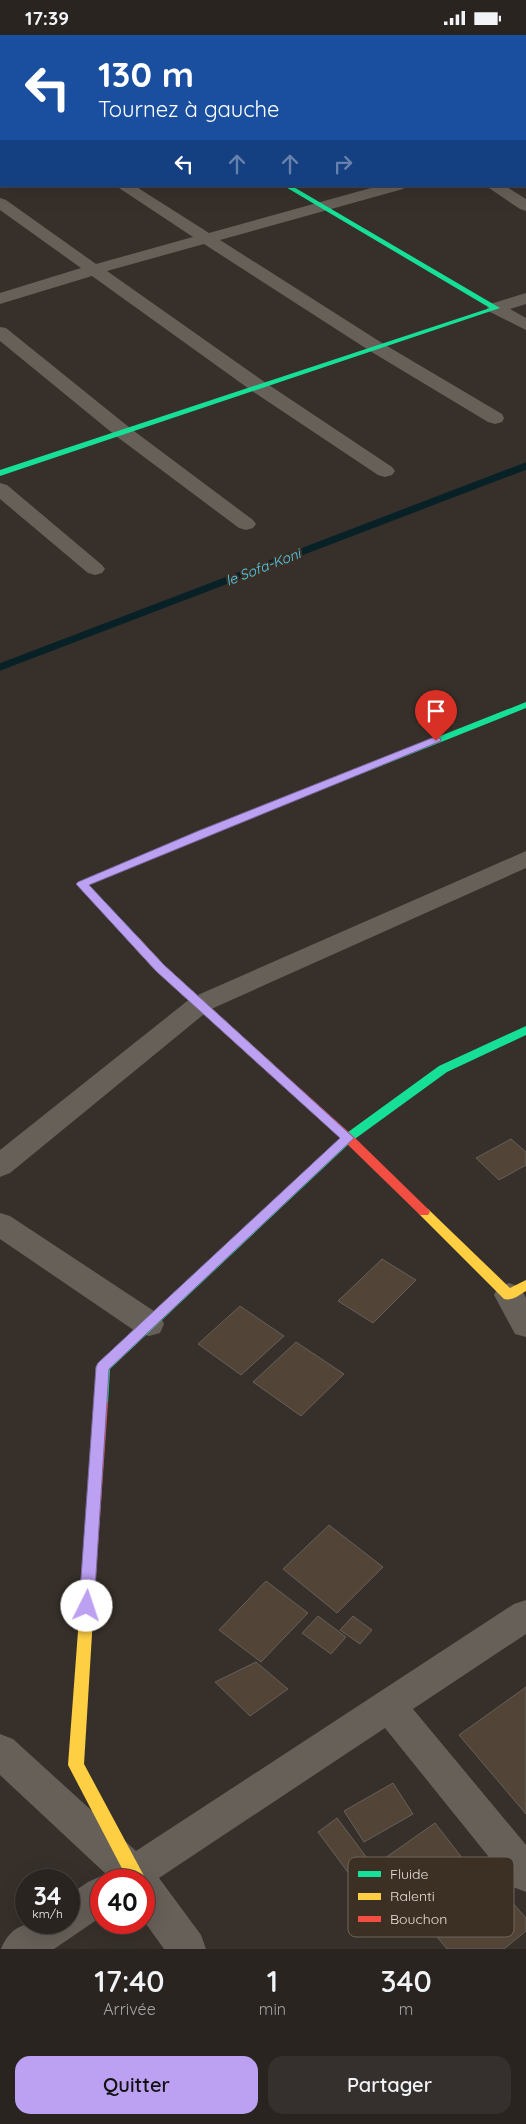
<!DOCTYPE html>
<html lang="fr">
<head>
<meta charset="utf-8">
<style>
	:root { --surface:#292420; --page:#35302d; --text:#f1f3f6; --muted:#a5a4a5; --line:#45413e; --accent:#bca0f2 }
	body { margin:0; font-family:Quicksand,sans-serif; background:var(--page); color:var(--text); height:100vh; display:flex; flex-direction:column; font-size:19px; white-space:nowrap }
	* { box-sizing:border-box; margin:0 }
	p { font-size:16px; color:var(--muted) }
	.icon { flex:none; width:28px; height:28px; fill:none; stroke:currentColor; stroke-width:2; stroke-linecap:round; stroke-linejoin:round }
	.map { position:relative; height:1914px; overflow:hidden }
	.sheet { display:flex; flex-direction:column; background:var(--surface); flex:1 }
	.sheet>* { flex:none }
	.banner { position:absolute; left:0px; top:0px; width:526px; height:152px; box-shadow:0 5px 20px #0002,0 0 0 1px var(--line); background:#1a4fa0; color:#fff; overflow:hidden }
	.speed { position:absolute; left:15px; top:1834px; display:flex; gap:10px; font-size:25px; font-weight:700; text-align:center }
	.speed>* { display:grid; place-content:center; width:65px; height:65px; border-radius:50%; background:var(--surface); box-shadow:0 5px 20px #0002,0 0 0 1px var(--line); line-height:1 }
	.speed small { font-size:12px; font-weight:400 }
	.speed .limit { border:8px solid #d22; background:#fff; color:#111 }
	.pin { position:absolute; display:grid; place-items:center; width:42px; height:42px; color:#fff; margin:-51px -21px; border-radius:50% 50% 50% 0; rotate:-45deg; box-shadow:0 0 5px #0007 }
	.pin .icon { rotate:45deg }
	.me { position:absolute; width:55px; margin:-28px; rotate:4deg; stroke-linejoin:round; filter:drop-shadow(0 0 4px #0008) }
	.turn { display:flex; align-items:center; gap:18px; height:105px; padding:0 15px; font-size:22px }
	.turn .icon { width:65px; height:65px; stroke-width:2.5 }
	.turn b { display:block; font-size:35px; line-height:42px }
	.lanes { display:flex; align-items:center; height:48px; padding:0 15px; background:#0003; justify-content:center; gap:25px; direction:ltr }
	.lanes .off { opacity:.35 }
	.eta { display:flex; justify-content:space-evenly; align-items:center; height:85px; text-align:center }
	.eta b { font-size:30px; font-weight:600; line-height:35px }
	.action { display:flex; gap:10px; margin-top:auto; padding:10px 15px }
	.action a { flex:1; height:58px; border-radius:15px; background:var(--accent); color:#111; font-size:20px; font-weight:600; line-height:58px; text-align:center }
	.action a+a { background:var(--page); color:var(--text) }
	.status { display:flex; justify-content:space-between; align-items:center; height:35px; padding:0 25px; background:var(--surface); direction:ltr }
	.status svg { height:14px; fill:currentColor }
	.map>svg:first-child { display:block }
</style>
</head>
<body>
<div class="status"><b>17:39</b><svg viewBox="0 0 49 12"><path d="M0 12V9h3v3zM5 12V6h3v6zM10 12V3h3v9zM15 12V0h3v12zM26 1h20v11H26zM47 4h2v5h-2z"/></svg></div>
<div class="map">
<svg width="526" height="1914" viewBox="0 0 526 1914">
	<rect width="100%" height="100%" fill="#37302a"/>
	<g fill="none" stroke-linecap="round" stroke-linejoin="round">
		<path stroke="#072127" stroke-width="7" d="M 0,632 L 526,431"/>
	</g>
	<g fill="#524538" stroke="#66605a">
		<path d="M 511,1104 L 526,1117 L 526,1130 L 499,1145 L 476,1123 Z"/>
		<path d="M 382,1224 L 416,1245 L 373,1288 L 338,1266 Z"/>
		<path d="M 240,1271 L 284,1301 L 241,1340 L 198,1309 Z"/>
		<path d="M 296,1307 L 344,1339 L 301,1381 L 253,1347 Z"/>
		<path d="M 329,1490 L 383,1532 L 337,1578 L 283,1534 Z"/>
		<path d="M 266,1546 L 308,1578 L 261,1627 L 219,1595 Z"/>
		<path d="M 318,1581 L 346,1602 L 331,1619 L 302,1598 Z"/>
		<path d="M 353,1581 L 372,1595 L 360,1609 L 340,1595 Z"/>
		<path d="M 256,1627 L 288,1654 L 250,1681 L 215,1647 Z"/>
		<path d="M 526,1652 L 526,1779 L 459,1700 Z"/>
		<path d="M 393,1748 L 413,1779 L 364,1807 L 344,1776 Z"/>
		<path d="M 337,1783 L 370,1827 L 350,1840 L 318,1797 Z"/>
		<path d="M 435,1788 L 470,1833 L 393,1888 L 358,1842 Z"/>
		<path d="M 485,1837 L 526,1883 L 526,1896 L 504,1914 L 447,1914 L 424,1886 Z"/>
	</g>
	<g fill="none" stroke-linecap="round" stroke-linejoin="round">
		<g fill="#676059" fill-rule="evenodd">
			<rect x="0" y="68" width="1" height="9"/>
			<rect x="0" y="115" width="1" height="10"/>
			<path d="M 116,151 L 135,151 L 209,198 L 378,151 L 405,151 L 403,154 L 220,205 L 382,308 L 502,379 L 504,383 L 502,387 L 495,389 L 488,387 L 370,316 L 204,209 L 107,236 L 266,348 L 392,432 L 395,436 L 392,440 L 385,442 L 378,440 L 252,356 L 92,241 L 0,269 L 0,258 L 81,233 L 0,175 L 0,163 L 6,165 L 96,229 L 193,202 Z"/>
			<path d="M 486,151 L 505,151 L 526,164 L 526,176 L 520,174 Z"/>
			<path d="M 526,258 L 526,269 L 510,274 L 526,283 L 526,295 L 490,277 L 487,273 L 490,269 Z"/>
			<path d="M 0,292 L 6,293 L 130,393 L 253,485 L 256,489 L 253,493 L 246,495 L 239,493 L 116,401 L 0,306 Z"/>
			<path d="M 0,448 L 7,450 L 102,530 L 105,534 L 102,538 L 95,540 L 88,538 L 0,464 Z"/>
			<path d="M 526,816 L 526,833 L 209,975 L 10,1138 L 0,1142 L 0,1115 L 191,963 Z"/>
			<path d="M 0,1178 L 10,1181 L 160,1280 L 164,1289 L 160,1298 L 149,1301 L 138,1298 L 0,1204 Z"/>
			<path d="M 509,1248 L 520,1252 L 526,1263 L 526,1302 L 515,1299 L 494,1260 L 498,1252 Z"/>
			<path d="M 526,1565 L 526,1599 L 413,1674 L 526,1810 L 526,1857 L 513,1852 L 385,1693 L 159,1843 L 201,1900 L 206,1914 L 164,1914 L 144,1886 L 144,1845 L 101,1845 L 101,1882 L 54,1914 L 1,1914 C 14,1882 39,1888 69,1888 L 69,1860 L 88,1847 L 101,1841 L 106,1843 L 107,1840 L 0,1740 L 0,1699 L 13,1704 L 136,1816 L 514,1569 Z"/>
		</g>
		<g fill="#16e098" fill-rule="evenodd">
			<path d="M 26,0 L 33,0 L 34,1 L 27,1 Z"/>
			<path d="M 284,151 L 292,151 L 500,273 L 0,441 L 0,435 L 490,273 Z"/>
			<path d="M 526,667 L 526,673 L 206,801 L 89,850 L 139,903 L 140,906 L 139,909 L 131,909 L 77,849 L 78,847 L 198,797 Z"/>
			<path d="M 526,991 L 526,1000 L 447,1037 L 352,1106 L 110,1334 L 108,1368 L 106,1372 L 101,1374 L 96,1372 L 94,1368 L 96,1332 L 98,1328 L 344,1100 L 439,1031 Z"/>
		</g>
		<g fill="#ffcf43" fill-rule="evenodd">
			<path d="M 135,902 L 139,903 L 164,930 L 272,1028 L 274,1031 L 272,1034 L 264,1034 L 156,936 L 131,909 L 130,906 L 131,903 Z"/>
			<path d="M 424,1172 L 428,1174 L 510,1253 L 526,1245 L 526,1256 C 519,1260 513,1266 504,1264 L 420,1180 L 418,1177 L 420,1174 Z"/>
			<path d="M 86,1576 L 91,1578 L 93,1583 L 84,1729 L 143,1839 L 145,1845 L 144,1848 L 144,1845 L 128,1845 L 68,1730 L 79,1583 L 81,1578 Z"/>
		</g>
		<g fill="#f24e42" fill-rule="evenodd">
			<path d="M 268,1027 L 272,1028 L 352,1100 L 428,1174 L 430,1177 L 428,1180 L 420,1180 L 344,1106 L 264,1034 L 262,1031 L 264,1028 Z"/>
			<path d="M 101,1362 L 106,1364 L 108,1368 L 93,1583 L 91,1588 L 86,1590 L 81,1588 L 79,1583 L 94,1368 L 96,1364 Z"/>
		</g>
	</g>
	<path fill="#bca0f2" stroke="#7a689d" d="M 432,703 L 440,703 L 441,706 L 89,850 L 164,930 L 354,1103 L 109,1334 L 94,1571 L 92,1576 L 87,1577 L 82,1576 L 79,1571 L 96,1332 L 98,1328 L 340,1103 L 156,936 L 76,849 L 78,847 L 198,796 Z"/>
	<g text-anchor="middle" stroke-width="4" stroke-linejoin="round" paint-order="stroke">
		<g font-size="14" font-style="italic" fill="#4fd1f7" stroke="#3c3025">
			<text transform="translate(263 532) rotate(-21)" y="5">le Sofa-Koni</text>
		</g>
	</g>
	<rect x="348" y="1822" width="166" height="80" rx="8" fill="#3c3025" stroke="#6f645a" stroke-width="1"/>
	<rect x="358" y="1836" width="23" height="6" fill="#16e098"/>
	<rect x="358" y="1858" width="23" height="7" fill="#ffcf43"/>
	<rect x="358" y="1881" width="23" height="6" fill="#f24e42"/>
	<g font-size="14" fill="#e6ddd6">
		<text x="390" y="1844">Fluide</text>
		<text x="390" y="1866">Ralenti</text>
		<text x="390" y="1889">Bouchon</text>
	</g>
</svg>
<div class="speed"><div>34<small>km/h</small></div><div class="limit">40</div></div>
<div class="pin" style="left:436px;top:706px;background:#d93025"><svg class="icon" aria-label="arrive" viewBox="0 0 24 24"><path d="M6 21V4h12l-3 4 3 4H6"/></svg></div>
<svg class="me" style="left:87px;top:1571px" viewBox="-20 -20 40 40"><circle r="19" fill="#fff"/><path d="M0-13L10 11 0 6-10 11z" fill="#bca0f2"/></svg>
<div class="banner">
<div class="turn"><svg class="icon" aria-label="left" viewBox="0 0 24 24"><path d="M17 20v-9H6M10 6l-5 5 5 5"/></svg><div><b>130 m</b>Tournez à gauche</div></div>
<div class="lanes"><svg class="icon" aria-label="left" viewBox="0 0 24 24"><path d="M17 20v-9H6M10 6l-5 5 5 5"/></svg><svg class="icon off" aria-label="ahead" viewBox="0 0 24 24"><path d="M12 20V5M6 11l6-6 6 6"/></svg><svg class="icon off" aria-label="ahead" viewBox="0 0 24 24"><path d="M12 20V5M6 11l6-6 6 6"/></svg><svg class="icon off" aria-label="right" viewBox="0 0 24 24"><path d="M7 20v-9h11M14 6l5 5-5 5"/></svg></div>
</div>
</div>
<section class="sheet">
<div class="eta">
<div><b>17:40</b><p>Arrivée</p></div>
<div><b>1</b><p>min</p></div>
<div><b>340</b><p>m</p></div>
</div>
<div class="action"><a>Quitter</a><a>Partager</a></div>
</section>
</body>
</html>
